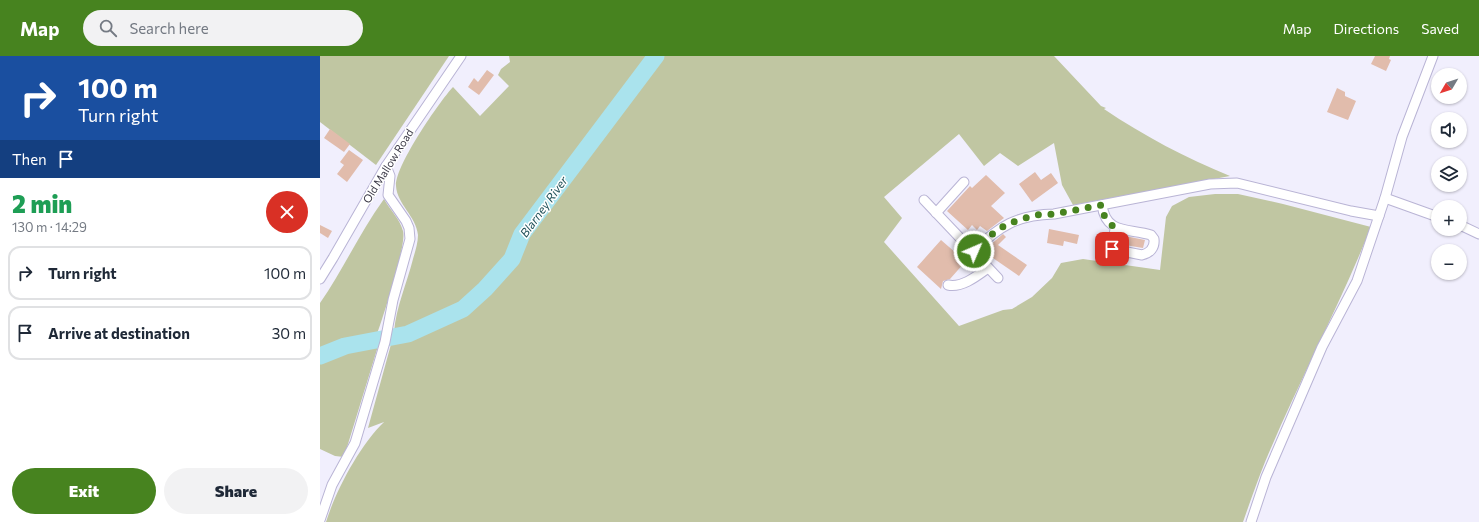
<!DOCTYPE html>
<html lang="en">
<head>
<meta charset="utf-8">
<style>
	:root { --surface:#fff; --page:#f2f2f3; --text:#1f2937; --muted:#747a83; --line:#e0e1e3; --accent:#47831f }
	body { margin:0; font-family:Commissioner,sans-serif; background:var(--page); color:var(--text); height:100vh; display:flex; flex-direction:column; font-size:15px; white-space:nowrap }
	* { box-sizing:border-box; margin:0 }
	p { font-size:13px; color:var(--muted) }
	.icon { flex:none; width:22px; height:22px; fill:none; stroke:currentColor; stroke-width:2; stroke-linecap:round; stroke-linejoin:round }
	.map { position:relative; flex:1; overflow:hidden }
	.sheet { display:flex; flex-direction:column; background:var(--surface); width:320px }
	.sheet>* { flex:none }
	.top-card { background:#1a4fa0; color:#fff; overflow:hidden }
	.needle { width:26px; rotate:231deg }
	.controls { position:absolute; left:1111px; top:12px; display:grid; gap:8px }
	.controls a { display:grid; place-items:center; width:36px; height:36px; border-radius:50%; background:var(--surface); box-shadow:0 1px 3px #0004; font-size:20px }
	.pin { position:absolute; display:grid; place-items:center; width:34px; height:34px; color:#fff; margin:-17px; border-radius:8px; box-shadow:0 2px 6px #0006 }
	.me { position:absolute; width:44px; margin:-22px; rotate:45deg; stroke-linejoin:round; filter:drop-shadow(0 0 3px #0008) }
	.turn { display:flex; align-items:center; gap:14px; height:84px; padding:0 12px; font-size:18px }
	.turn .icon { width:52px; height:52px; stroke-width:2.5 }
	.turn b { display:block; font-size:28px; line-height:34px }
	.then { display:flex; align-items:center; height:38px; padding:0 12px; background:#0003; gap:8px; font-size:15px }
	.round { display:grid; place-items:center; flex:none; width:42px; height:42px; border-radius:21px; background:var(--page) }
	.head { display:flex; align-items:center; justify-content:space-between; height:68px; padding:0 12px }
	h1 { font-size:24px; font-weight:800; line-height:30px; color:#1e9e55 }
	.button { display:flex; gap:8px; margin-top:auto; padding:8px 12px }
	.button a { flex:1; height:46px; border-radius:24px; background:var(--accent); color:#fff; font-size:16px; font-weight:800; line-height:46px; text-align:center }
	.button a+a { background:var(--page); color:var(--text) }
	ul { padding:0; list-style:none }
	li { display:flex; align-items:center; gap:12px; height:54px; margin:0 8px 6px; padding:0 4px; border:2px solid var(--line); border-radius:12px }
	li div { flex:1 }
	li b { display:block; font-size:15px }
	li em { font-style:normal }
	header { display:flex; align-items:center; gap:24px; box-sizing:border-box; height:56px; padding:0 20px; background:var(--accent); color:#fff }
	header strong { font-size:19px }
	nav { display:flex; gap:22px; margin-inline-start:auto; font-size:14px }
	.search { width:280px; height:36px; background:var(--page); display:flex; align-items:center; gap:10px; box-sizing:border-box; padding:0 14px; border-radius:22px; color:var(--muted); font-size:15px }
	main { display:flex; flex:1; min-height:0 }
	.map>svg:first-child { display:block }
</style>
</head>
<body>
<header>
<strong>Map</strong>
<div class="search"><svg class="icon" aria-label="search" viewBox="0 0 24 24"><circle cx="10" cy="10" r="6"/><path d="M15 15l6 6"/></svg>Search here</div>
<nav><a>Map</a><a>Directions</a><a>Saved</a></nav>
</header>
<main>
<section class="sheet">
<div class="top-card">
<div class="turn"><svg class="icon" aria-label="right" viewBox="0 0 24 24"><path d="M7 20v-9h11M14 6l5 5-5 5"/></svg><div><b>100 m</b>Turn right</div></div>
<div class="then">Then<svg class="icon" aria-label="arrive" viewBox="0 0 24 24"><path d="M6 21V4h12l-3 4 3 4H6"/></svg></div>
</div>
<div class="head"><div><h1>2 min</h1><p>130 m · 14:29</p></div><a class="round" style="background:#d93025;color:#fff"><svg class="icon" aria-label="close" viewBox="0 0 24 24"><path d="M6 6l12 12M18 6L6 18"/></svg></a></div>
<ul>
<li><svg class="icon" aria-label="right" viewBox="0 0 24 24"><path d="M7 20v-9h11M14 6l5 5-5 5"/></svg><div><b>Turn right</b></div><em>100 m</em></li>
<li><svg class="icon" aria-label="arrive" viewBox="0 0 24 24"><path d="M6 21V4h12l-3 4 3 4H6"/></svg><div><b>Arrive at destination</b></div><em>30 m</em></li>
</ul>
<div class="button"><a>Exit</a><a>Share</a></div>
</section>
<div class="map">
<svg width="1159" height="466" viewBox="0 0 1159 466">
	<rect width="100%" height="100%" fill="#f1effd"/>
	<g fill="#c0c6a2">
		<path d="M 0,0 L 129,0 L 56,109 L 0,66 Z"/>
		<path d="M 189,0 L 734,0 L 781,50 L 786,52 L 784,53 C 824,80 866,102 910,120 L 753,149 L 742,129 L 734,87 L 698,110 L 680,97 L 664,110 L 639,78 L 564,141 L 582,162 L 564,186 L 639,270 L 683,254 L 692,253 L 712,241 L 732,222 L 741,207 L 763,203 L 840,214 L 846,161 L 852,150 L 869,141 L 895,138 L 918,138 L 963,148 L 1051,171 C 1019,251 978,327 945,406 C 937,426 930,446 923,466 L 6,466 C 16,434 40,389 64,366 L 48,372 L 73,281 C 106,275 139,257 165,234 C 174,225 183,214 192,204 L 187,204 L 181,212 L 141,247 L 107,264 L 74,276 C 76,251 87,227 93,203 C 95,196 98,187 98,179 C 96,160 77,148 76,130 C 75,110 119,46 133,31 L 160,60 L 189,30 L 178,19 L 181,13 L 190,6 Z"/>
		<path d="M 64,143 C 70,154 80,163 83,175 C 87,188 63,261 57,278 L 47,280 L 42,290 L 59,287 L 24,401 L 15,400 L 0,393 L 0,247 C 23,214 40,176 64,143 Z"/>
	</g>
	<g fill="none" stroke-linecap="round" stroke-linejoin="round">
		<path stroke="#aae3ed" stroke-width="17" d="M 0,300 L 25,290 L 88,278 L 143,253 L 165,233 L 192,203 L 202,178 L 336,0"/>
	</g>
	<g fill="#e1bcac">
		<path d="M 1055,0 L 1070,0 L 1069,3 L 1071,4 L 1066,15 L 1051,8 Z"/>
		<path d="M 167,14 L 174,19 L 159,39 L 148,31 L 154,22 L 158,26 Z"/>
		<path d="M 1017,32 L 1025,36 L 1025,40 L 1036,45 L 1028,64 L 1007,56 Z"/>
		<path d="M 10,73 L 30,88 L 24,96 L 4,82 Z"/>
		<path d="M 29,94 L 43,104 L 27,126 L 17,118 L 24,109 L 20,106 Z"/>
		<path d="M 715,116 L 721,124 L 731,117 L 738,127 L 712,146 L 699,128 Z"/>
		<path d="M 666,119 L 685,137 L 671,150 L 684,162 L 667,175 L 660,170 L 657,174 L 652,169 L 648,174 L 627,155 L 650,130 L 652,132 Z"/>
		<path d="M 0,169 L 12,175 L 8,182 L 0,177 Z"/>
		<path d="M 729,173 L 759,179 L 757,188 L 744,185 L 743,190 L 727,187 Z"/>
		<path d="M 683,178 L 686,181 L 678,189 L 707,209 L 699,220 L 670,200 L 668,202 L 662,196 Z"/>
		<path d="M 800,179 L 825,184 L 823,192 L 799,188 Z"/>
		<path d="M 621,184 L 636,197 L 640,194 L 644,198 L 646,197 L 652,204 L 648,208 L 645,206 L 630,223 L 623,225 L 621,233 L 597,211 Z"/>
	</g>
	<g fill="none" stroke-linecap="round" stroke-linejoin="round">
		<g stroke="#b9b4d5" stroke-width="11">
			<g id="minor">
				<path d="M 1065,142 L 1118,161"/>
				<path d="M 604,144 L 678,222"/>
				<path d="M 782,149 C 786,179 809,172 831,179 L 834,183 C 835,192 830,197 822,199 L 792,193 L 795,173"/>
				<path d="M 616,157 L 644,126"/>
				<path d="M 1140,169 L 1159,178"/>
				<path d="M 654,195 C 679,170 697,159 734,158 L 890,128 L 917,127 L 1031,155 L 1059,160"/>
				<path d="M 0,223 L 13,202 L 66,110 L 141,0"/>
				<path d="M 628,229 C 642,232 657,220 668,212"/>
				<path d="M 0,464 L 12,429 L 35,387 L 65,286 L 73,244 L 90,183 L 89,172 L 86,165 L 68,139 L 70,120 L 66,110"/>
				<path d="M 931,466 L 946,421 L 1002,291 L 1037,225 L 1065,142 L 1082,81 L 1113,0"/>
			</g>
		</g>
		<use href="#minor" stroke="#fff" stroke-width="9"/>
	</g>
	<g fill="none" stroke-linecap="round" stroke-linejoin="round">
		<path stroke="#47831f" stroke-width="7" stroke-dasharray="0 12.6" d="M 654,195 L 668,181 L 687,168 L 715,159 L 734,158 L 782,149 L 783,158 L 795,173 L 792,193"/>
	</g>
	<g text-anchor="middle" stroke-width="3" stroke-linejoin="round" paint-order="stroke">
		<g font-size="11" fill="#3b3947" stroke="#fff">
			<text transform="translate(68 110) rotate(-58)" y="4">Old Mallow Road</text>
		</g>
		<g font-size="12" font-style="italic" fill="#205159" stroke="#fff">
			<text transform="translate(224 151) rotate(-54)" y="4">Blarney River</text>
		</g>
	</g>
</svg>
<div class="controls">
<a><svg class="needle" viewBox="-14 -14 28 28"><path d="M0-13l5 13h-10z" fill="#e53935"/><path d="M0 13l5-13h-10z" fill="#747a83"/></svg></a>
<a><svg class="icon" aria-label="sound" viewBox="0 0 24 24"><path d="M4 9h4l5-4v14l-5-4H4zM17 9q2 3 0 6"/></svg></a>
<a><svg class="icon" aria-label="layers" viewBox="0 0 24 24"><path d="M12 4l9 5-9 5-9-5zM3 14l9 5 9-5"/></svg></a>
<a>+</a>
<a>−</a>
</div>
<div class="pin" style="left:792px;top:193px;background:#d93025"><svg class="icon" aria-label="arrive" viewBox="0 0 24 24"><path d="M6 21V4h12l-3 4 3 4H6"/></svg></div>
<svg class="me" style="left:654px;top:195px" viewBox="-20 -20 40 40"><circle r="17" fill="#47831f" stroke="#fff" stroke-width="3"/><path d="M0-11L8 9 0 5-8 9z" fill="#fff"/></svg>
</div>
</main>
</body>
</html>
